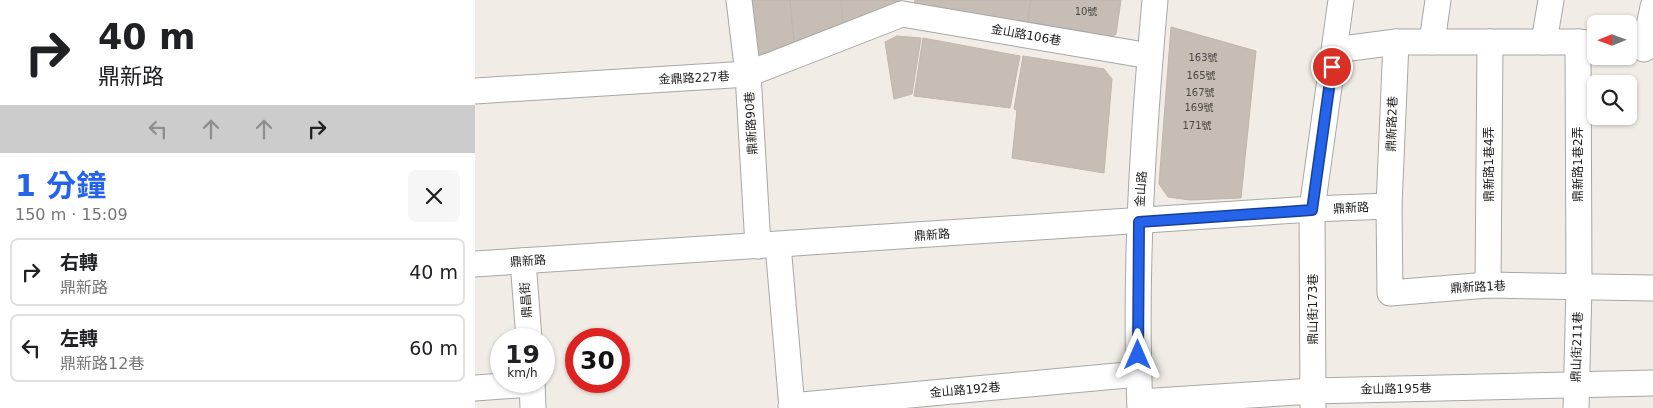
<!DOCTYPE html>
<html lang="zh-TW">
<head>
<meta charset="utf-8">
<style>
	:root { --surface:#fff; --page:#f6f6f6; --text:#202124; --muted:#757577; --line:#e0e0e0; --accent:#2563eb }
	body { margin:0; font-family:"DejaVu Sans","Noto Sans TC",sans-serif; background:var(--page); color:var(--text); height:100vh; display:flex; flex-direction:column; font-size:19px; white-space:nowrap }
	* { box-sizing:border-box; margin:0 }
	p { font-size:16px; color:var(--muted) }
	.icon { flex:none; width:28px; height:28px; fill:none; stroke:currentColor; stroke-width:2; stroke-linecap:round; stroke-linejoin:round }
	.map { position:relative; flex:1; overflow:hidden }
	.sheet { display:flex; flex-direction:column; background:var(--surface); width:475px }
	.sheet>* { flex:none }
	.hud { background:#fff; color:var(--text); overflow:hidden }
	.needle { width:32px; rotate:269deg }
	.controls { position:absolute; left:1112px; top:15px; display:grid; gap:10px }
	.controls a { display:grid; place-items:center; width:50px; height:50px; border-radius:8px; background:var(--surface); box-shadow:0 1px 4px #0004; font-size:25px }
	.speed { position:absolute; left:15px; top:328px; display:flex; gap:10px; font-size:25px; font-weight:700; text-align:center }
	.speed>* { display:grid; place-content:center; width:65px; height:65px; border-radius:50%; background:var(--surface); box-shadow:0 1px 4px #0004; line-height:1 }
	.speed small { font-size:12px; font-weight:400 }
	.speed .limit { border:8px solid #d22; background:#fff; color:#111 }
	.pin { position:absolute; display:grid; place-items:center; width:42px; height:42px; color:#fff; margin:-21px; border:2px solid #fff; border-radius:50%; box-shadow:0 1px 5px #0007 }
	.me { position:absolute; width:55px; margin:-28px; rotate:0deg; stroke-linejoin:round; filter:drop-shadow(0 0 4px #0008) }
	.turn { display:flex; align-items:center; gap:18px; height:105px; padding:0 15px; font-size:22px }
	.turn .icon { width:65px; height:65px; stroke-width:2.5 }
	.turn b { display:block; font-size:35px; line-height:42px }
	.lanes { display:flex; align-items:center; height:48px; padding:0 15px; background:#0003; justify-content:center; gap:25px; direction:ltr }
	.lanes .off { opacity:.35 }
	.round { display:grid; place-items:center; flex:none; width:52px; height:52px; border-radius:8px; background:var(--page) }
	.overview { display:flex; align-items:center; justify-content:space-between; height:85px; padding:0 15px }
	h1 { font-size:30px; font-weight:700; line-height:38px; color:var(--accent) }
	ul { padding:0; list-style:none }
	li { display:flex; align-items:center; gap:15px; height:68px; margin:0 10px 8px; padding:0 5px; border:2px solid var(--line); border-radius:8px }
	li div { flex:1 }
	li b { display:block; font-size:19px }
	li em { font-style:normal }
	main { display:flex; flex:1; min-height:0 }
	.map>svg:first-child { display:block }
</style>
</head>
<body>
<main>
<section class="sheet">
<div class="hud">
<div class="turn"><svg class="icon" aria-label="right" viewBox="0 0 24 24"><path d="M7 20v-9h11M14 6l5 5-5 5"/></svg><div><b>40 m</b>鼎新路</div></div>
<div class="lanes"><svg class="icon off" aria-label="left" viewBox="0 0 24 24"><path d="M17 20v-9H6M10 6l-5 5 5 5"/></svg><svg class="icon off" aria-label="ahead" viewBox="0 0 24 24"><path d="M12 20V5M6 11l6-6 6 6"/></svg><svg class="icon off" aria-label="ahead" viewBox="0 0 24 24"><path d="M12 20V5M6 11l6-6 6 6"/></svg><svg class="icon" aria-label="right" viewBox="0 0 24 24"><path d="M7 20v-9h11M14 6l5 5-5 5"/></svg></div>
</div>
<div class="overview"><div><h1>1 分鐘</h1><p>150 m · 15:09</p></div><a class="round"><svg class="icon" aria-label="close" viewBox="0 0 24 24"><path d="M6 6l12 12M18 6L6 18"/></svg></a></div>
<ul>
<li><svg class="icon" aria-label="right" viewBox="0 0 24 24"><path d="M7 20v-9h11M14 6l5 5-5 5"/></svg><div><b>右轉</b><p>鼎新路</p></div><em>40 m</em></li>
<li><svg class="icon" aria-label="left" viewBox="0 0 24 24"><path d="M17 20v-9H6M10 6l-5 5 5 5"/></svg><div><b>左轉</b><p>鼎新路12巷</p></div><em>60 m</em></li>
</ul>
</section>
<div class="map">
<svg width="1178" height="408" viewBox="0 0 1178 408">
	<rect width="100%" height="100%" fill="#f1ede6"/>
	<g fill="#c6bdb5" stroke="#c3b5a8">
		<path d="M 268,0 L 315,0 L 320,49 L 284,65 Z"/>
		<path d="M 315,0 L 366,0 L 369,30 L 320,49 Z"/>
		<path d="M 366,0 L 426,0 L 425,3 L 369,30 Z"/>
		<path d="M 440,0 L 556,0 L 552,30 L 438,7 Z"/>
		<path d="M 556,0 L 646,0 L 641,34 L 628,44 L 552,30 Z"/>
		<path d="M 696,27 L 781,51 L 766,198 L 715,200 L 693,197 L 684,184 Z"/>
		<path d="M 422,36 L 446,38 L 437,94 L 419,99 L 410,42 Z"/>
		<path d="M 448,38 L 545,56 L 535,108 L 439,96 Z"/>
		<path d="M 548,56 L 629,69 L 637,79 L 629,173 L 537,158 L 542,110 L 539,109 Z"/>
	</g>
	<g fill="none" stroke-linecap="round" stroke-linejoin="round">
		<g stroke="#a7a7a7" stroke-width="27">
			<g id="minor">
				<path d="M 264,0 L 273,74 L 283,246"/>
				<path d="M 427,14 L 675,56"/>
				<path d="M 921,42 L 914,206 L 915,293 L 1013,285 L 1178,288"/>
				<path d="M 957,42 L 963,0"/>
				<path d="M 1069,42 L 1076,0"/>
				<path d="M 1169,49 L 1178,7"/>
				<path d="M 860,50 L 921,42 L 1103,42 L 1121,44"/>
				<path d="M 0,91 L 273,74 L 427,14"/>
				<path d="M 303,245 L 317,408"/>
				<path d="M 48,261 L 54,339"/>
				<path d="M 0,264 L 837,209 L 914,206"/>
				<path d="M 1013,285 L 1015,42"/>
				<path d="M 57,381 L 58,408"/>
				<path d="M 0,388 L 57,384"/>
				<path d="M 665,402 L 838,391 L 1178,383"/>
				<path d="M 316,406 L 663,374"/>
				<path d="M 665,408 C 659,272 668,135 680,0"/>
				<path d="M 838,408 L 837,209 L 866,0"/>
				<path d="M 1101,408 L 1104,287 L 1103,42"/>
			</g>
		</g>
		<use href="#minor" stroke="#fff" stroke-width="25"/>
	</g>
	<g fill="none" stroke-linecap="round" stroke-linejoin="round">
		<g stroke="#184099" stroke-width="12">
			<path id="route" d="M 663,355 L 664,222 L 837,210 L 857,67"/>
		</g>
		<use href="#route" stroke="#2563eb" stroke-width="9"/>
	</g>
	<g text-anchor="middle" stroke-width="4" stroke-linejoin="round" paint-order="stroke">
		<g font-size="10" fill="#4a4745">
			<text x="611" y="15">10號</text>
			<text x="728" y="61">163號</text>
			<text x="726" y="79">165號</text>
			<text x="725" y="96">167號</text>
			<text x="724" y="111">169號</text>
			<text x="722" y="129">171號</text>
		</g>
		<g font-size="12" fill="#202020" stroke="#fff">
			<text transform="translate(551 35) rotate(10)" y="4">金山路106巷</text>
			<text transform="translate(219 78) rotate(-3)" y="4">金鼎路227巷</text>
			<text transform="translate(276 123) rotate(-93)" y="4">鼎新路90巷</text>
			<text transform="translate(917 124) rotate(-88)" y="4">鼎新路2巷</text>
			<text transform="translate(1014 164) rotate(-90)" y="4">鼎新路1巷4弄</text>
			<text transform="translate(1103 164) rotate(-90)" y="4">鼎新路1巷2弄</text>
			<text transform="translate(666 189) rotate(-86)" y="4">金山路</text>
			<text transform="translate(876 208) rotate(-3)" y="4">鼎新路</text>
			<text transform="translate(457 235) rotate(-4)" y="4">鼎新路</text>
			<text transform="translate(53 261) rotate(-4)" y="4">鼎新路</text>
			<text transform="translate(1003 287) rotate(-3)" y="4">鼎新路1巷</text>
			<text transform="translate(51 300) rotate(-94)" y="4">鼎昌街</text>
			<text transform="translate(838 309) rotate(-90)" y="4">鼎山街173巷</text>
			<text transform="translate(1102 347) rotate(-88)" y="4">鼎山街211巷</text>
			<text transform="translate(921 389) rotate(-1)" y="4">金山路195巷</text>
			<text transform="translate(490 390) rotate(-5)" y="4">金山路192巷</text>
		</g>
	</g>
</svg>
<div class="controls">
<a><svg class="needle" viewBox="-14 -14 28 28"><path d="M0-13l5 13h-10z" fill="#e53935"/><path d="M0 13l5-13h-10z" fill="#757577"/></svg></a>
<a><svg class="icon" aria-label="search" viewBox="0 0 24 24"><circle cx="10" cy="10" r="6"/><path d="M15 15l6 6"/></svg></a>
</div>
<div class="speed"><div>19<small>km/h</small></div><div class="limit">30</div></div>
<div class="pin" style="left:857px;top:67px;background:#d93025"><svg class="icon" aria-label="arrive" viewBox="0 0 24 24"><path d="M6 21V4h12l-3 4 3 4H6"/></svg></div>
<svg class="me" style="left:663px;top:355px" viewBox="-20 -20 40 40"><path d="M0-17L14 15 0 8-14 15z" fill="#2563eb" stroke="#fff" stroke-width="4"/></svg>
</div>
</main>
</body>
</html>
